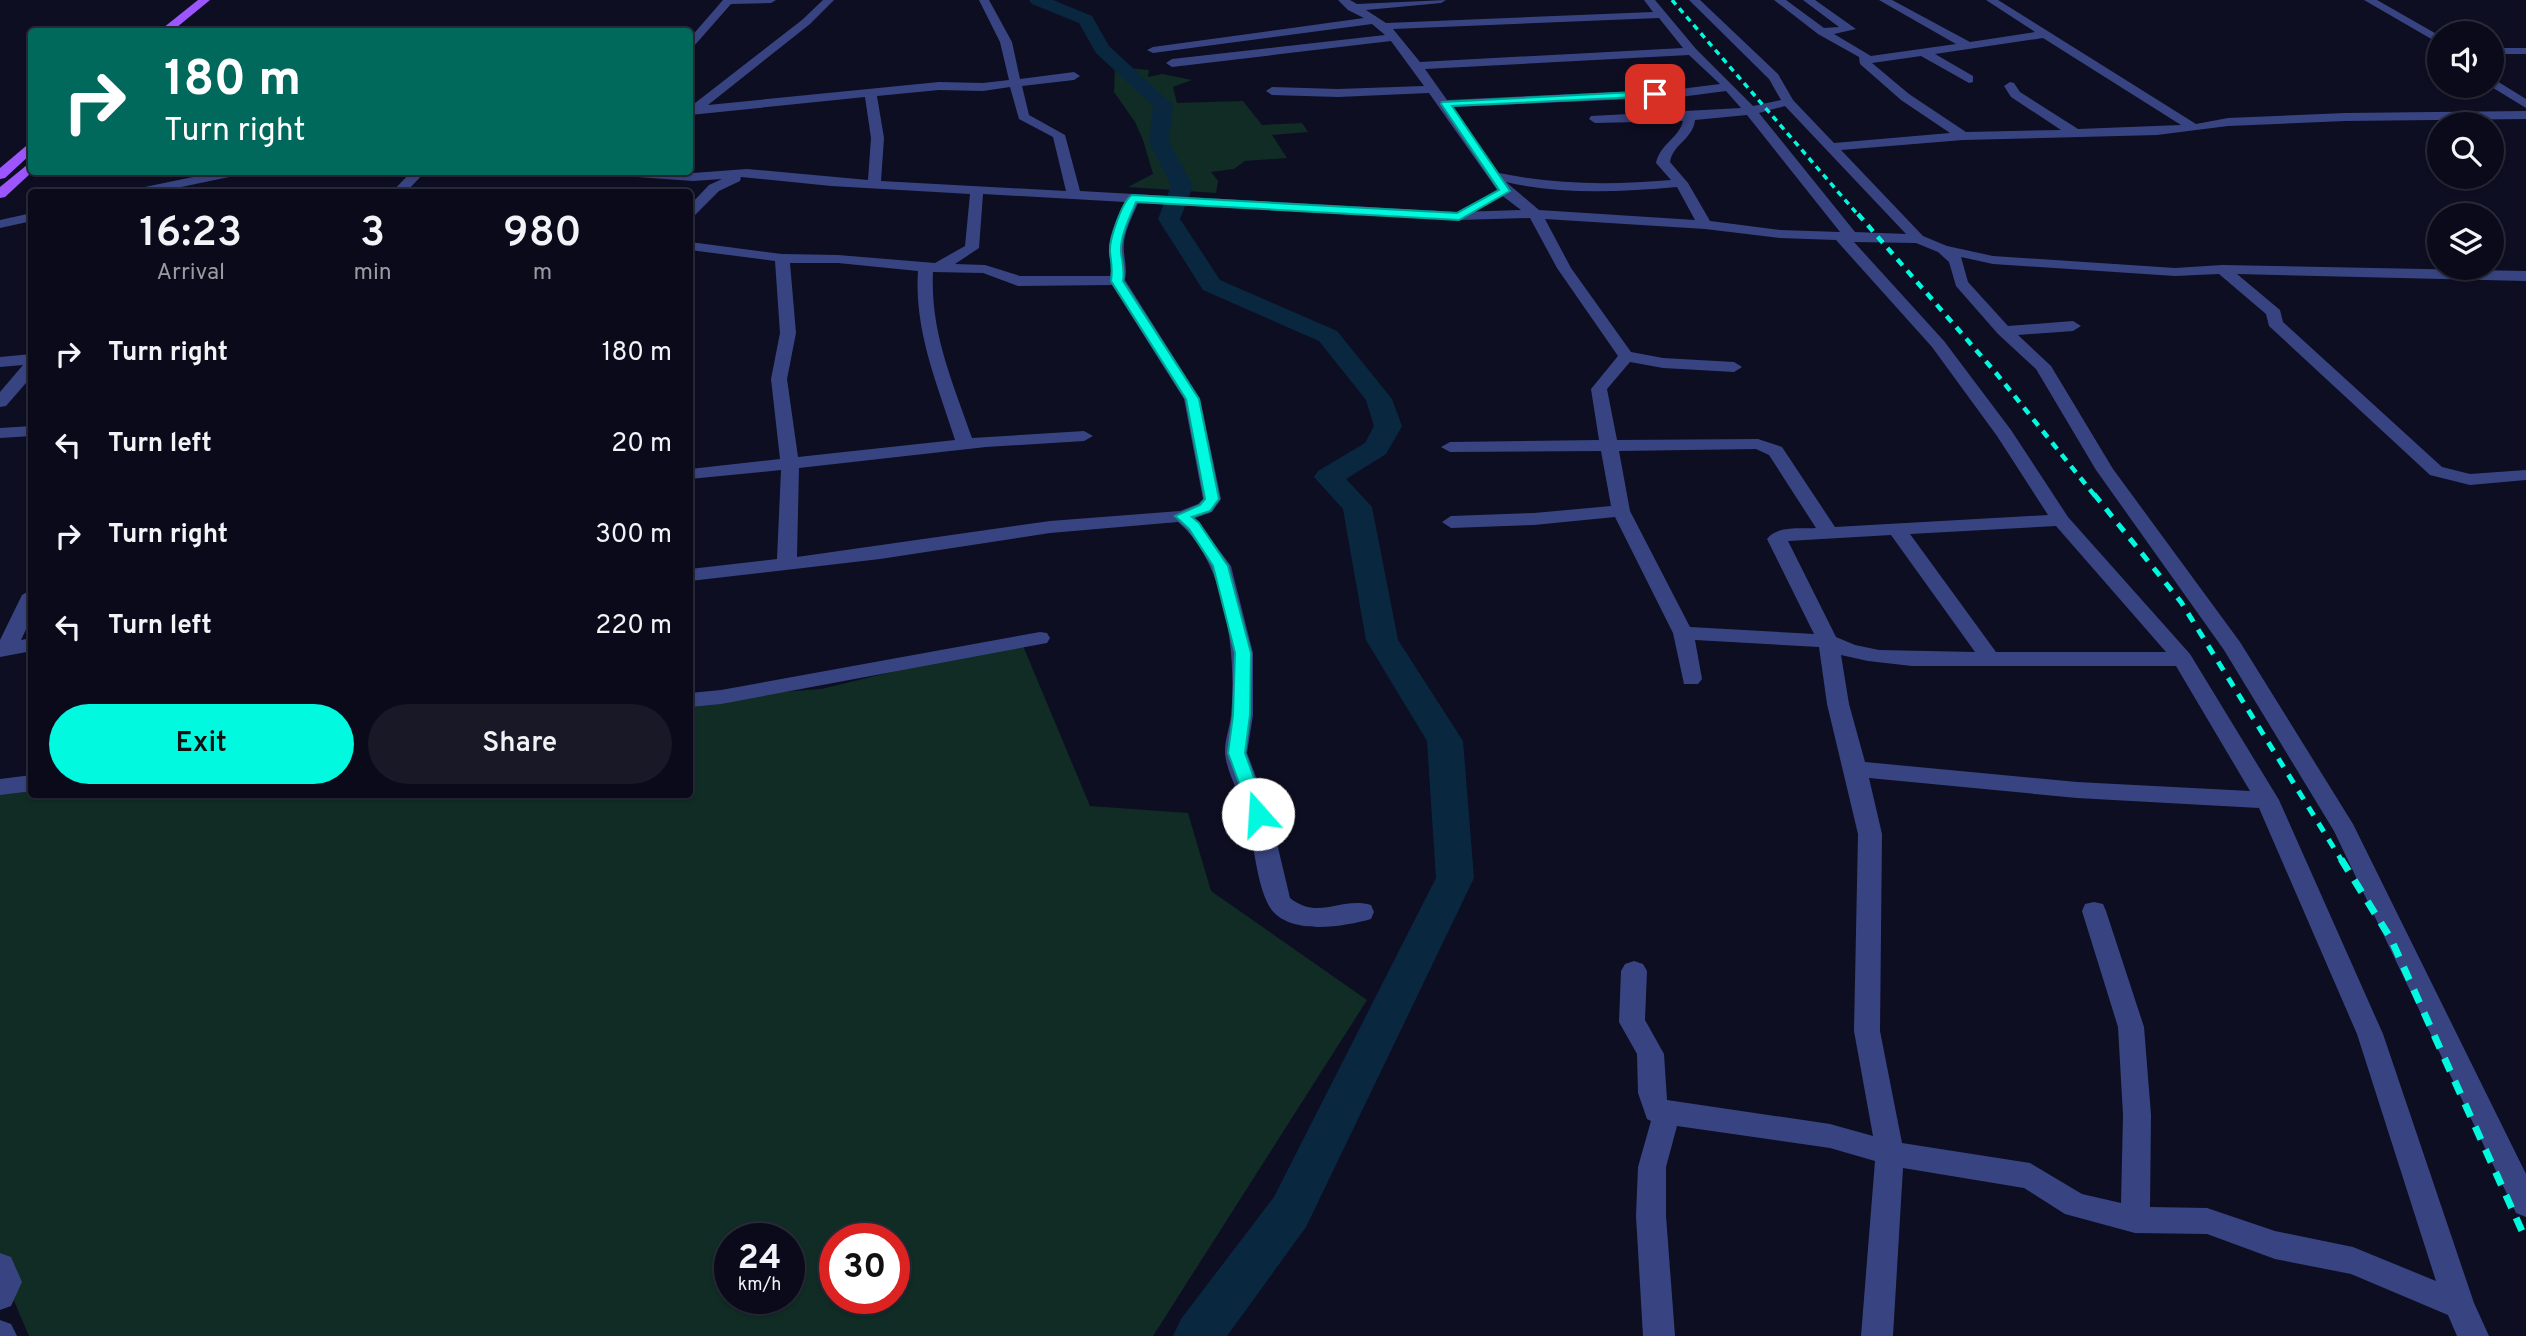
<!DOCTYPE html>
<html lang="en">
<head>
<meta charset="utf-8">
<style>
	:root { --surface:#0a0a1a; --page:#181827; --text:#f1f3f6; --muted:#999aa2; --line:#2a2b39; --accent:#01f9df }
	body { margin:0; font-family:Overpass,sans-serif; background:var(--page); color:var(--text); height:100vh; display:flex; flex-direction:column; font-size:26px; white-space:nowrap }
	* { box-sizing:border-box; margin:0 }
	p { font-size:23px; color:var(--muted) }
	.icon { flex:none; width:38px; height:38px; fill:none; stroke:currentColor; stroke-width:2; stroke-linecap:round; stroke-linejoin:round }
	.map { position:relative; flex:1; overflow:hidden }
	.panel { position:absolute; left:28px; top:189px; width:665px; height:609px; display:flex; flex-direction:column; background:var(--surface); border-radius:7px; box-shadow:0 2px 5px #0004,0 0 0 2px var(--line) }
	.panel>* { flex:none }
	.banner { position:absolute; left:28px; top:28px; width:665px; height:147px; border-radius:7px; box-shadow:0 2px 5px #0004,0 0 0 2px var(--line); background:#00695c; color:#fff; overflow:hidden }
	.buttons { position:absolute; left:2427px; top:21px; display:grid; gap:14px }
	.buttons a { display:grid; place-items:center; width:77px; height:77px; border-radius:50%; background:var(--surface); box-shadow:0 2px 5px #0004,0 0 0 2px var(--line); font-size:35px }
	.speed { position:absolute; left:714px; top:1223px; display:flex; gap:14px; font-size:35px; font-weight:700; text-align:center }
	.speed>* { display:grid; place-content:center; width:91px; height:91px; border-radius:50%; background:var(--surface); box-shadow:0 2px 5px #0004,0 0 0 2px var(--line); line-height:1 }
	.speed small { font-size:18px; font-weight:400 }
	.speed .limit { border:10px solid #d22; background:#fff; color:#111 }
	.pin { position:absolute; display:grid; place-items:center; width:60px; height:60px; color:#fff; margin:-30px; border-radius:14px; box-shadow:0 4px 10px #0006 }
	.me { position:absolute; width:77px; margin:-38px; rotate:341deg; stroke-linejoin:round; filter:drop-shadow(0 0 5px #0008) }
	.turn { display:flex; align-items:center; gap:24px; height:147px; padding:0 21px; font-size:32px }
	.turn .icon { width:91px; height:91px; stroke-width:2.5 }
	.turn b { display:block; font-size:49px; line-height:60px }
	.eta { display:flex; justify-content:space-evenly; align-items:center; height:119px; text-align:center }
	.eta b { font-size:42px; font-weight:600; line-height:49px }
	.button { display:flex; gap:14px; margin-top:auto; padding:14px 21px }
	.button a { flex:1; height:80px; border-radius:42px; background:var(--accent); color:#111; font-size:28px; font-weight:600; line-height:80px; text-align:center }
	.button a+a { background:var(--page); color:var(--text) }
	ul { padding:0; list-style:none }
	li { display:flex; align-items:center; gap:21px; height:91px; padding:0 21px }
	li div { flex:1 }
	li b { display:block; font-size:26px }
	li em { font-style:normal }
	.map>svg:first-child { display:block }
</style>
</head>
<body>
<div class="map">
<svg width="2526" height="1336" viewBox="0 0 2526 1336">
	<rect width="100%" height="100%" fill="#0d0e22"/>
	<g fill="#102c25" fill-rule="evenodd">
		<path d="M 1115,67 L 1149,70 L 1148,77 L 1162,74 L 1192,80 L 1173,87 L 1177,103 L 1243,101 L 1262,125 L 1302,123 L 1308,132 L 1272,135 L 1287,158 L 1245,161 L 1234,169 L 1211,172 L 1218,181 L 1216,193 L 1128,187 L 1153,174 L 1143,140 L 1135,122 L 1114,92 Z"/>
		<path d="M 1021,641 L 1090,806 L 1188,813 L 1211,891 L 1367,1000 L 1153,1336 L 29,1336 L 0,1268 L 0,791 L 31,787 L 32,794 L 690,794 L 690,699 L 821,689 ZM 730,1239 L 789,1239 L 789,1298 L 730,1298 ZM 835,1239 L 894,1239 L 894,1298 L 835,1298 Z"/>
	</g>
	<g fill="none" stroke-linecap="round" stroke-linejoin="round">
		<path fill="#09283f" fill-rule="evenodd" d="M 1029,0 L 1053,0 L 1092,16 L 1109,46 L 1173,105 L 1169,142 L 1193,186 L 1180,219 L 1220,280 L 1337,331 L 1392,399 L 1402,426 L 1386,454 L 1346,479 L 1372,507 L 1398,640 L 1463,741 L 1474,878 L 1306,1227 L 1227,1336 L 1173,1336 L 1181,1319 L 1274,1197 L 1436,878 L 1427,741 L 1366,640 L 1343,509 L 1314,477 L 1318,471 L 1365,443 L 1374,426 L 1366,400 L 1319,341 L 1203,290 L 1158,219 L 1171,186 L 1149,142 L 1153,106 L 1096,53 L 1079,23 L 1032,4 Z"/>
		<g fill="#384481" fill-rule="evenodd">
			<path d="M 723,0 L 776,0 L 771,3 L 731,4 L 694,46 L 690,47 L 690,38 Z"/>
			<path d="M 823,0 L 834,0 L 810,24 L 708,105 L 939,82 L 983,83 L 1009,80 L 1000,42 L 979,0 L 989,0 L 1012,42 L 1020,79 L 1074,72 L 1080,76 L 1074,80 L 1022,86 L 1029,115 L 1065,135 L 1080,191 L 1459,212 L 1521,210 L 1500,194 L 1429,93 L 1338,97 L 1272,95 L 1266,91 L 1272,87 L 1338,89 L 1424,86 L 1391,41 L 1172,67 L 1166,63 L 1172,59 L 1385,35 L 1372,24 L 1153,53 L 1147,50 L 1153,47 L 1364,18 L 1348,10 L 1338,0 L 1350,0 L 1357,4 L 1446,0 L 1441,3 L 1366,10 L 1386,23 L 1653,12 L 1644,0 L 1655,0 L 1696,49 L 1753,106 L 1781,100 L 1769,79 L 1689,0 L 1700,0 L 1778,74 L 1793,100 L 1834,143 L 1950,133 L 1901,100 L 1860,64 L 1859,57 L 1818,34 L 1774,0 L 1786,0 L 1824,28 L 1839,27 L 1803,0 L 1815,0 L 1856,29 L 1834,34 L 1871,56 L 1956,44 L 1879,0 L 1892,0 L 1970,42 L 2035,32 L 1986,0 L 1998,0 L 2196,124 L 2228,118 L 2345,113 L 2526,111 L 2526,119 L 2345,121 L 2228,126 L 2157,135 L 1963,140 L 1841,150 L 1923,236 L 1947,246 L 1993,256 L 2175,268 L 2222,265 L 2526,271 L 2526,281 L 2237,274 L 2280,310 L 2283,322 L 2442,467 L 2470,474 L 2526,470 L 2526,480 L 2470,485 L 2430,475 L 2269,326 L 2266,314 L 2219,274 L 2175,276 L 1993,264 L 1961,257 L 1968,282 L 2008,326 L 2073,321 L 2081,326 L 2073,331 L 2018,335 L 2051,366 L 2113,469 L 2240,642 L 2353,824 L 2526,1174 L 2526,1217 L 2516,1213 L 2334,831 L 2224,650 L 2096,470 L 2036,369 L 1998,334 L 1956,286 L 1949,262 L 1938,252 L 1916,243 L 1854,242 L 1944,341 L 2011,430 L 2068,517 L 2190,654 L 2279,800 L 2383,1034 L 2474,1303 L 2489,1336 L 2457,1336 L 2448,1315 L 2351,1274 L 2275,1259 L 2207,1234 L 2135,1233 L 2065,1214 L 2024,1188 L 1903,1168 L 1893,1336 L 1861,1336 L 1875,1161 L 1830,1148 L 1677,1126 L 1666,1167 L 1666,1216 L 1675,1336 L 1643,1336 L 1636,1216 L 1638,1167 L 1651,1121 L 1647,1119 L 1638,1093 L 1637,1054 L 1619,1022 L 1621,971 L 1625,964 L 1634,961 L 1643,964 L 1647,971 L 1645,1020 L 1664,1054 L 1667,1100 L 1830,1124 L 1873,1136 L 1854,1031 L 1858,834 L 1827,704 L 1819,647 L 1695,640 L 1702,679 L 1698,684 L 1684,684 L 1673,633 L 1615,517 L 1534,525 L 1451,528 L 1442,522 L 1451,516 L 1534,513 L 1611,506 L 1601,451 L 1450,452 L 1441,447 L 1450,442 L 1599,440 L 1591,389 L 1618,356 L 1557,268 L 1530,218 L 1459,220 L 1138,203 C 1132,218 1122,235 1124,252 C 1125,263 1127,269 1125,280 L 1200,399 L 1221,499 L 1212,512 L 1195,518 L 1231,566 L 1253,653 L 1253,715 L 1247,753 L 1270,814 L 1290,898 C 1319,921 1341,896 1371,905 L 1374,912 L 1371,919 C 1343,927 1284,937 1268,904 C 1256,880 1254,843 1247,817 C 1242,798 1225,770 1225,751 C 1225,739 1230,727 1231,715 C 1237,656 1226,562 1178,522 L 1050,533 L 880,559 L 690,581 L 690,569 L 777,559 L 781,470 L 690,479 L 690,469 L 780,459 L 771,379 L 780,333 L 775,261 L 690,250 L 690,242 L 782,254 L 838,255 L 935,263 L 965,246 L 970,194 L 831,186 L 741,177 L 740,181 L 719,191 L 695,215 L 690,216 L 690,205 L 709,185 L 722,179 L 693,181 L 623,176 L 616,172 L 693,173 L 747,169 L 868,180 L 871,138 L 865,97 L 690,115 L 690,107 L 802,20 ZM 1659,18 L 1683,48 L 1420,62 L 1393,29 ZM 2043,38 L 2181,125 L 2078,129 L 2020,92 L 2014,83 L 2010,82 L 2004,86 L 2011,97 L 2061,130 L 1966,132 L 1909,94 L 1872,63 L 1921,56 L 1969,83 L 1973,82 L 1973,76 L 1935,54 ZM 1689,55 L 1720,84 L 1680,89 L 1447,100 L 1425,69 ZM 1010,87 L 1019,119 L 1053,137 L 1066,191 L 881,181 L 884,138 L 877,96 L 939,90 L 983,91 ZM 1726,91 L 1741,108 L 1591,116 L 1589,119 L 1595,123 L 1683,121 C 1679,138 1660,144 1656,163 L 1671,180 C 1613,185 1556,185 1499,173 L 1452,107 L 1680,97 ZM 1785,106 L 1906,234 L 1855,232 L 1759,113 ZM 1747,115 L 1840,232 L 1780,230 L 1710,221 L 1688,183 L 1670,162 C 1673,144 1693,139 1695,120 ZM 1506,182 C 1562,195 1619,192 1677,187 L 1695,220 L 1539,210 ZM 983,194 L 1125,202 C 1118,217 1108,235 1109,252 C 1110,262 1113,266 1110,276 L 1020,276 L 985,265 L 955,264 L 979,248 ZM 1545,219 L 1705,229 L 1780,238 L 1836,240 L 1932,347 L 1997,436 L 2048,515 L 1835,527 L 1782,447 L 1758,439 L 1617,440 L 1607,389 L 1630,362 L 1663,368 L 1734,372 L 1742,367 L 1734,362 L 1663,358 L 1631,352 L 1571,268 ZM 790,263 L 838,263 L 918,271 C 914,331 937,383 955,440 L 798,457 L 787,379 L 796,333 ZM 933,272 L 983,273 L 1018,286 L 1112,285 L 1184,399 L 1203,499 L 1198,504 L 1180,511 L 1050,521 L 797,557 L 799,468 L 986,447 L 1084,441 L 1093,436 L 1084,431 L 972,438 C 953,383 930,332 933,272 ZM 1756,449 L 1769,455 L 1816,528 C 1801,529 1777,525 1767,539 L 1814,634 L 1690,627 L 1630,511 L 1619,451 ZM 2056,526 L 2166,652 L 1996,652 L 1910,534 ZM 1891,535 L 1975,652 L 1879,650 L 1855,645 L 1836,637 L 1788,541 ZM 1841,655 L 1868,661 L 1912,666 L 2176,666 L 2250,791 L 2077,782 L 1865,762 L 1849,704 ZM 1869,778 L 2077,798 L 2259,808 L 2357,1034 L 2436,1281 L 2353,1247 L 2275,1231 L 2207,1208 L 2150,1207 L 2151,1115 L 2144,1027 L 2106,911 L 2103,904 L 2094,902 L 2085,904 L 2082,911 L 2118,1027 L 2123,1115 L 2121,1203 L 2082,1194 L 2030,1163 L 1902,1143 L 1880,1031 L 1882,834 Z"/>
			<path d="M 2364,0 L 2377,0 L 2440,36 L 2440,44 Z"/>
			<rect x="2492" y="48" width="34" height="6"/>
			<path d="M 2492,78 L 2526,99 L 2526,108 L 2490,86 L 2492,86 Z"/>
			<path d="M 217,172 L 241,172 L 234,176 L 157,192 L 133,192 L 140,188 Z"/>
			<path d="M 411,172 L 425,172 L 406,192 L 392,192 Z"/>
			<path d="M 32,213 L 32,221 L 0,228 L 0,220 Z"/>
			<path d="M 32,354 L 32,376 L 6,406 L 0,407 L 0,392 L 23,365 L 0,367 L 0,357 Z"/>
			<path d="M 32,426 L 32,436 L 0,438 L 0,428 Z"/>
			<path d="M 32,589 L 32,617 L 21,640 L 32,638 L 32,651 L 0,657 L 0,640 L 22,595 Z"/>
			<path d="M 1040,632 L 1047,633 L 1050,638 L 1047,643 L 721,704 L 690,707 L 690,693 L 721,690 Z"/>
			<path d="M 32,775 L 32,791 L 0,795 L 0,779 Z"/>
			<path d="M 0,1253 L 11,1257 L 22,1282 L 11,1306 L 0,1310 Z"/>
			<path d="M 0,1320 L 11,1324 L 17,1336 L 0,1336 Z"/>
		</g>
		<g fill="#9d56ff" fill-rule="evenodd">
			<path d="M 198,0 L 210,0 L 171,32 L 158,32 Z"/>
			<path d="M 32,141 L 32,153 L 5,178 L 0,179 L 0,168 Z"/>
			<path d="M 27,165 L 32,166 L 32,172 L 5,197 L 0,198 L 0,187 Z"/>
		</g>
		<path stroke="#01f9df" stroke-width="3.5" stroke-dasharray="6 5" stroke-linecap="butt" d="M 1672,0 L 1859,216"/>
		<path stroke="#01f9df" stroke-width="4.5" stroke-dasharray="8 7" stroke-linecap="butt" d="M 1858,214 L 1996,373 L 2095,496"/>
		<path stroke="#01f9df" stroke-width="5" stroke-dasharray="10 9" stroke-linecap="butt" d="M 2094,494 L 2181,602 L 2342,861"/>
		<path stroke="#01f9df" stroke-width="7" stroke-dasharray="14 11" stroke-linecap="butt" d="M 2341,859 L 2391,939 L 2526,1240"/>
	</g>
	<path fill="#01f9df" stroke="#01a291" stroke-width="2" d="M 1655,91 L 1658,92 L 1658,96 L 1452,106 L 1510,191 L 1459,220 L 1136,202 C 1130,217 1120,236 1121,252 C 1122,263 1125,269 1123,281 L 1199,399 L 1219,499 L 1210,511 L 1192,517 L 1199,523 L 1228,566 L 1251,653 L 1250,715 L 1245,753 L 1267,814 L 1264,819 L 1252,819 L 1228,753 L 1233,715 L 1235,653 L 1213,566 L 1189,529 L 1175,516 L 1200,505 L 1205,499 L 1186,399 L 1111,281 C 1113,269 1111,263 1110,252 C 1109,240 1122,201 1132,195 L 1457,213 L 1499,190 L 1441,104 L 1442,102 Z"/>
</svg>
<div class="buttons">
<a><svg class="icon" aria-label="sound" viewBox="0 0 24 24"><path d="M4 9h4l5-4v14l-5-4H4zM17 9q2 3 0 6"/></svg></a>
<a><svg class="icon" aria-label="search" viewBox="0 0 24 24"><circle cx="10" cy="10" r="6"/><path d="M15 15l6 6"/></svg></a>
<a><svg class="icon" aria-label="layers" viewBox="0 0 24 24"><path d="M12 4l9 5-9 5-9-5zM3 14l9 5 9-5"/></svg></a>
</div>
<div class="speed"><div>24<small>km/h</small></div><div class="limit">30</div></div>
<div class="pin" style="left:1655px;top:94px;background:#d93025"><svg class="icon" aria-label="arrive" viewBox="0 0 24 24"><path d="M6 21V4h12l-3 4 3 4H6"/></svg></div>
<svg class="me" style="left:1258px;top:814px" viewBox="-20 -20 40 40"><circle r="19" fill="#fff"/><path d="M0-13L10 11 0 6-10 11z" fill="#01f9df"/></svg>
<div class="banner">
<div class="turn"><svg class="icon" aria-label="right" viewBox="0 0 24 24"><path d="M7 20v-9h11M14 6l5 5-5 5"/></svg><div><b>180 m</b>Turn right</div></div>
</div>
<section class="panel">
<div class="eta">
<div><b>16:23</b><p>Arrival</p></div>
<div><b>3</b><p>min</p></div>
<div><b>980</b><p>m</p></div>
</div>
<ul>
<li><svg class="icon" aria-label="right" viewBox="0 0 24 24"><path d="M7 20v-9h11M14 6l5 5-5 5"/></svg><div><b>Turn right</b></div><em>180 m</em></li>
<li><svg class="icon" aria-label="left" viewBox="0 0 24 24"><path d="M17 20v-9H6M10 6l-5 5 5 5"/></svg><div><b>Turn left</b></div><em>20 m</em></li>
<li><svg class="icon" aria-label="right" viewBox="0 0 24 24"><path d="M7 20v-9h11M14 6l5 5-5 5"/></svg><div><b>Turn right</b></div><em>300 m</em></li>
<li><svg class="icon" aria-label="left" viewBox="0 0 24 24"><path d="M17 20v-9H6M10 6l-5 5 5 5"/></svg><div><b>Turn left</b></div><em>220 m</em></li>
</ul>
<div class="button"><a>Exit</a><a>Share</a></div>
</section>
</div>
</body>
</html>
